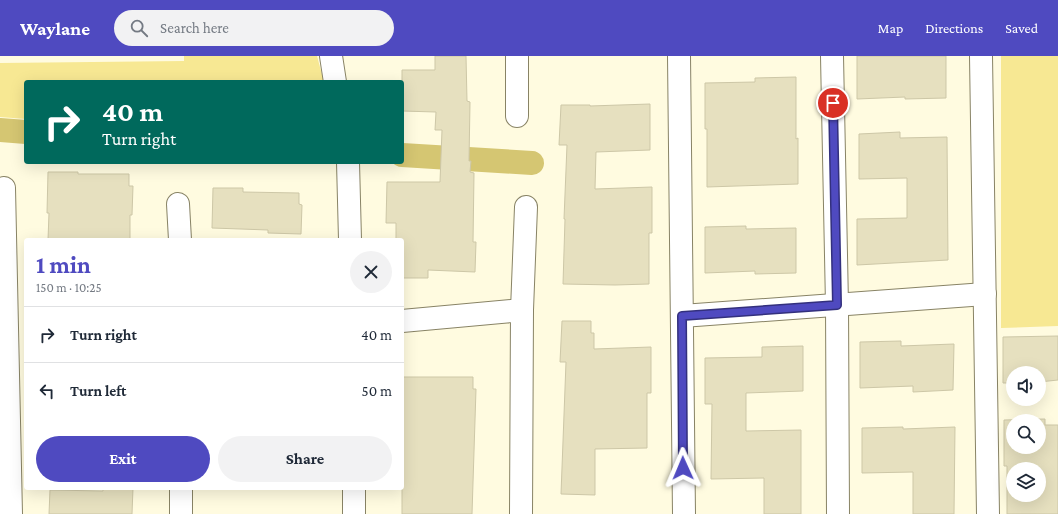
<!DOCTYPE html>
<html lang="en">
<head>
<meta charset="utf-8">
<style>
	:root { --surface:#fff; --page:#f2f2f3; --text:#1f2937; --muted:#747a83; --line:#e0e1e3; --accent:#4f4ac0 }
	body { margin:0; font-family:"Crimson Pro",serif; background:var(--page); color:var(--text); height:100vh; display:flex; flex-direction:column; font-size:15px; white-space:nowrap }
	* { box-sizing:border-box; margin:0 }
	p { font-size:13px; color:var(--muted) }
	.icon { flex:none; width:22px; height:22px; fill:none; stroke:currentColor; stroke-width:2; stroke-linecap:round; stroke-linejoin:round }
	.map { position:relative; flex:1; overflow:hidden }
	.side { position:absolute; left:24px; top:182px; width:380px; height:252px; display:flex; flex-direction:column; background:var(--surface); border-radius:4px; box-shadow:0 4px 16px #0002 }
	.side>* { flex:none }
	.top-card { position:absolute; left:24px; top:24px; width:380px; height:84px; border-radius:4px; box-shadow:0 4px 16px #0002; background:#00695c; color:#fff; overflow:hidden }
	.fabs { position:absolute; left:1006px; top:310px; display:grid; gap:8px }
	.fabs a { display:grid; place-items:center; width:40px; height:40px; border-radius:50%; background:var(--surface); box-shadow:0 4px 16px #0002; font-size:20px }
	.pin { position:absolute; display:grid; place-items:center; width:34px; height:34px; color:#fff; margin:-17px; border:2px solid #fff; border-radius:50%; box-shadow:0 1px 4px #0007 }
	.me { position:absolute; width:44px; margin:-22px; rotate:359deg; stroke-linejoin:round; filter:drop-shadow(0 0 3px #0008) }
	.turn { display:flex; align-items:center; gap:14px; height:84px; padding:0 12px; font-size:18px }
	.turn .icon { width:52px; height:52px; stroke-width:2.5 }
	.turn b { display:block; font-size:28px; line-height:34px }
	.round { display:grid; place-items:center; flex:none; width:42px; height:42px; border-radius:21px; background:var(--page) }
	.head { display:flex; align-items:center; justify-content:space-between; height:68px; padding:0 12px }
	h1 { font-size:24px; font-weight:700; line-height:30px; color:var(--accent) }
	.primary-button { display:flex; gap:8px; margin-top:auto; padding:8px 12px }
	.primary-button a { flex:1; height:46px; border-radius:24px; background:var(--accent); color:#fff; font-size:16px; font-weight:700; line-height:46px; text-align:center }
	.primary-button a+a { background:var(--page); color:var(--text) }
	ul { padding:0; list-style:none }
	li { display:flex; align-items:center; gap:12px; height:56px; padding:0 12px; border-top:1px solid var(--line) }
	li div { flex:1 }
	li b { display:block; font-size:15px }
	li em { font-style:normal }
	header { display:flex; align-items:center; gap:24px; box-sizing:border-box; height:56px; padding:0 20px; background:var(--accent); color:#fff }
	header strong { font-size:19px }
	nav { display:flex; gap:22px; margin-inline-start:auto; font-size:14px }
	.search { width:280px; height:36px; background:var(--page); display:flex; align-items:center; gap:10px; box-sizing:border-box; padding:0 14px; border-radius:22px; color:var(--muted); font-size:15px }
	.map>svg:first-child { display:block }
</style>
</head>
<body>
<header>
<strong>Waylane</strong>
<div class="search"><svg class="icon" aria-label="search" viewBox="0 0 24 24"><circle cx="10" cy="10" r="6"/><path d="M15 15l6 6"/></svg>Search here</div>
<nav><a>Map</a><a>Directions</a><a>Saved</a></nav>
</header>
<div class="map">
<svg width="1058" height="458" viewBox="0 0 1058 458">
	<rect width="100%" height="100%" fill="#fffbe0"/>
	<g fill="#f7e893">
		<path d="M 184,0 L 317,0 L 324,26 L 26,26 L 26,63 L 0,61 L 0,7 L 184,5 Z"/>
		<path d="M 1001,0 L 1058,0 L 1058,270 L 1001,272 Z"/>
	</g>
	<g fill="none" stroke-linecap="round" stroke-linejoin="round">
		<g stroke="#d5c672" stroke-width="24">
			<path d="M 0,74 L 26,76"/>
			<path d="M 402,99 L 532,107"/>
		</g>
	</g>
	<g fill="#e6e0bf" stroke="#cdc7a7" fill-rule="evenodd">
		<path d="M 435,0 L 466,0 L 467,45 L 470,46 L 469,105 L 471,105 L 470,116 L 474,117 L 473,186 L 476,186 L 475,216 L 428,214 L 428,222 L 402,222 L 402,184 L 396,184 L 396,167 L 386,167 L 387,126 L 440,126 L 442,74 L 435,74 L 436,56 L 402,55 L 402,14 L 435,14 Z"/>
		<path d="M 857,0 L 946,0 L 946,42 L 905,43 L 905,41 L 857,43 Z"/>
		<path d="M 796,21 L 796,83 L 798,82 L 798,128 L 707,131 L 707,73 L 705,73 L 705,27 L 755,26 L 755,22 Z"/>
		<path d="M 650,48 L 650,94 L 596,96 L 595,133 L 652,131 L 652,177 L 649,177 L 649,228 L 615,229 L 563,228 L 565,163 L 564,163 L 567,89 L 559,89 L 561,49 L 590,49 L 590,50 Z"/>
		<path d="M 900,76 L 900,82 L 947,81 L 948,204 L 857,209 L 857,163 L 907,162 L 907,122 L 859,123 L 859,78 Z"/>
		<path d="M 48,116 L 78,116 L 78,118 L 129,118 L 129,130 L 133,130 L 132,159 L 130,159 L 130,184 L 48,184 L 49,157 L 47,157 Z"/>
		<path d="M 213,132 L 243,132 L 243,136 L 299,137 L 299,148 L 302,149 L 301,178 L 268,177 L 268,174 L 212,172 Z"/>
		<path d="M 746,170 L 746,173 L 796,172 L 796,217 L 755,218 L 755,215 L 705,217 L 705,171 Z"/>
		<path d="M 562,265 L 591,265 L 591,277 L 594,277 L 594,293 L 651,291 L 651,337 L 647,337 L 647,392 L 595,393 L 595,439 L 561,438 L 566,306 L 560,306 Z"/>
		<path d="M 1058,280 L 1058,324 L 1039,326 L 1039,317 L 1013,317 L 1013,327 L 1003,327 L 1003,281 Z"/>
		<path d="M 901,285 L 901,290 L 954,288 L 953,334 L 913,336 L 913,330 L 860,332 L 860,286 Z"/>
		<path d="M 803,290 L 803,335 L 746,337 L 746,375 L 801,374 L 801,458 L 764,458 L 764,422 L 711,423 L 712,348 L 705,348 L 705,302 L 762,301 L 762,291 Z"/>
		<path d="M 402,321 L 473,321 L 473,333 L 476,333 L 472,458 L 402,458 Z"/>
		<path d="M 1045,363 L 1045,369 L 1058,369 L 1058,458 L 1007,458 L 1007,410 L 1004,410 L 1004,364 ZM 1013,365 L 1039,365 L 1039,391 L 1013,391 ZM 1013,413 L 1039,413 L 1039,439 L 1013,439 Z"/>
		<path d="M 903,371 L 903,373 L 955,371 L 954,458 L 913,458 L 913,416 L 862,417 L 862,372 Z"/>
		<path d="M 103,432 L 133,432 L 132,458 L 49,458 L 50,434 L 103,435 Z"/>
	</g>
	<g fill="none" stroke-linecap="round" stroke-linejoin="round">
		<g stroke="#888365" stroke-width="24">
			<g id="minor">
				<path d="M 331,0 L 335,26"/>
				<path d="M 679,0 L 684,458"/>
				<path d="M 832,0 L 837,249 L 838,458"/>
				<path d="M 981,0 L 988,458"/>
				<path d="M 517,60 L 517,0"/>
				<path d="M 348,106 L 350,184"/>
				<path d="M 4,132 L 11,458"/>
				<path d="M 178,148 L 180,184"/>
				<path d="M 522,254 L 526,151"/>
				<path d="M 682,260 L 985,238"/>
				<path d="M 402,265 L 522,254 L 521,458"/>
				<path d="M 354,432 L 354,458"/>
				<path d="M 181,458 L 181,432"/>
			</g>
		</g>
		<use href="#minor" stroke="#fff" stroke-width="22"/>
	</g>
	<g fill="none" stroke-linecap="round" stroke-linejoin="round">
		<g stroke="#33307d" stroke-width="10">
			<path id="route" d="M 683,412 L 682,260 L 837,249 L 833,47"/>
		</g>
		<use href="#route" stroke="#4f4ac0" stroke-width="7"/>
	</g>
</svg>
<div class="fabs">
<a><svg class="icon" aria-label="sound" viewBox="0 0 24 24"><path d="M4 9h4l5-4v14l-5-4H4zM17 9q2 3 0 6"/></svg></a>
<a><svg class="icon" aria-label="search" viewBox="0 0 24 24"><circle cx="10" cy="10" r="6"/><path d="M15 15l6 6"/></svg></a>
<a><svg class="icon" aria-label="layers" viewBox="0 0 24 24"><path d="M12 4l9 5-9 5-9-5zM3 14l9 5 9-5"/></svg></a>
</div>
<div class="pin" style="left:833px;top:47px;background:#d93025"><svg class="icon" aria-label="arrive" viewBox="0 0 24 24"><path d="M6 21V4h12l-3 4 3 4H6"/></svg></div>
<svg class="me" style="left:683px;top:412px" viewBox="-20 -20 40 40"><path d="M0-17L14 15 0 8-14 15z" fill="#4f4ac0" stroke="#fff" stroke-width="4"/></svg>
<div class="top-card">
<div class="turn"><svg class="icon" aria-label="right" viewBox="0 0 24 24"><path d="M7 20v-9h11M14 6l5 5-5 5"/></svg><div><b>40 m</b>Turn right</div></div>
</div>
<section class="side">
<div class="head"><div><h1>1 min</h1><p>150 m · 10:25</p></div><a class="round"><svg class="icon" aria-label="close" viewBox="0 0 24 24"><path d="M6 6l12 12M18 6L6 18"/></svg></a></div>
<ul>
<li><svg class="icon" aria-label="right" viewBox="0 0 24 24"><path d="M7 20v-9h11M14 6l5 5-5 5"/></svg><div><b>Turn right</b></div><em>40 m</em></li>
<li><svg class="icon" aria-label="left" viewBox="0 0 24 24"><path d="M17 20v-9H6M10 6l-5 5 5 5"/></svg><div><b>Turn left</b></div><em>50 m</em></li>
</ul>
<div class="primary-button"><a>Exit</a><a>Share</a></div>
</section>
</div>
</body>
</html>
